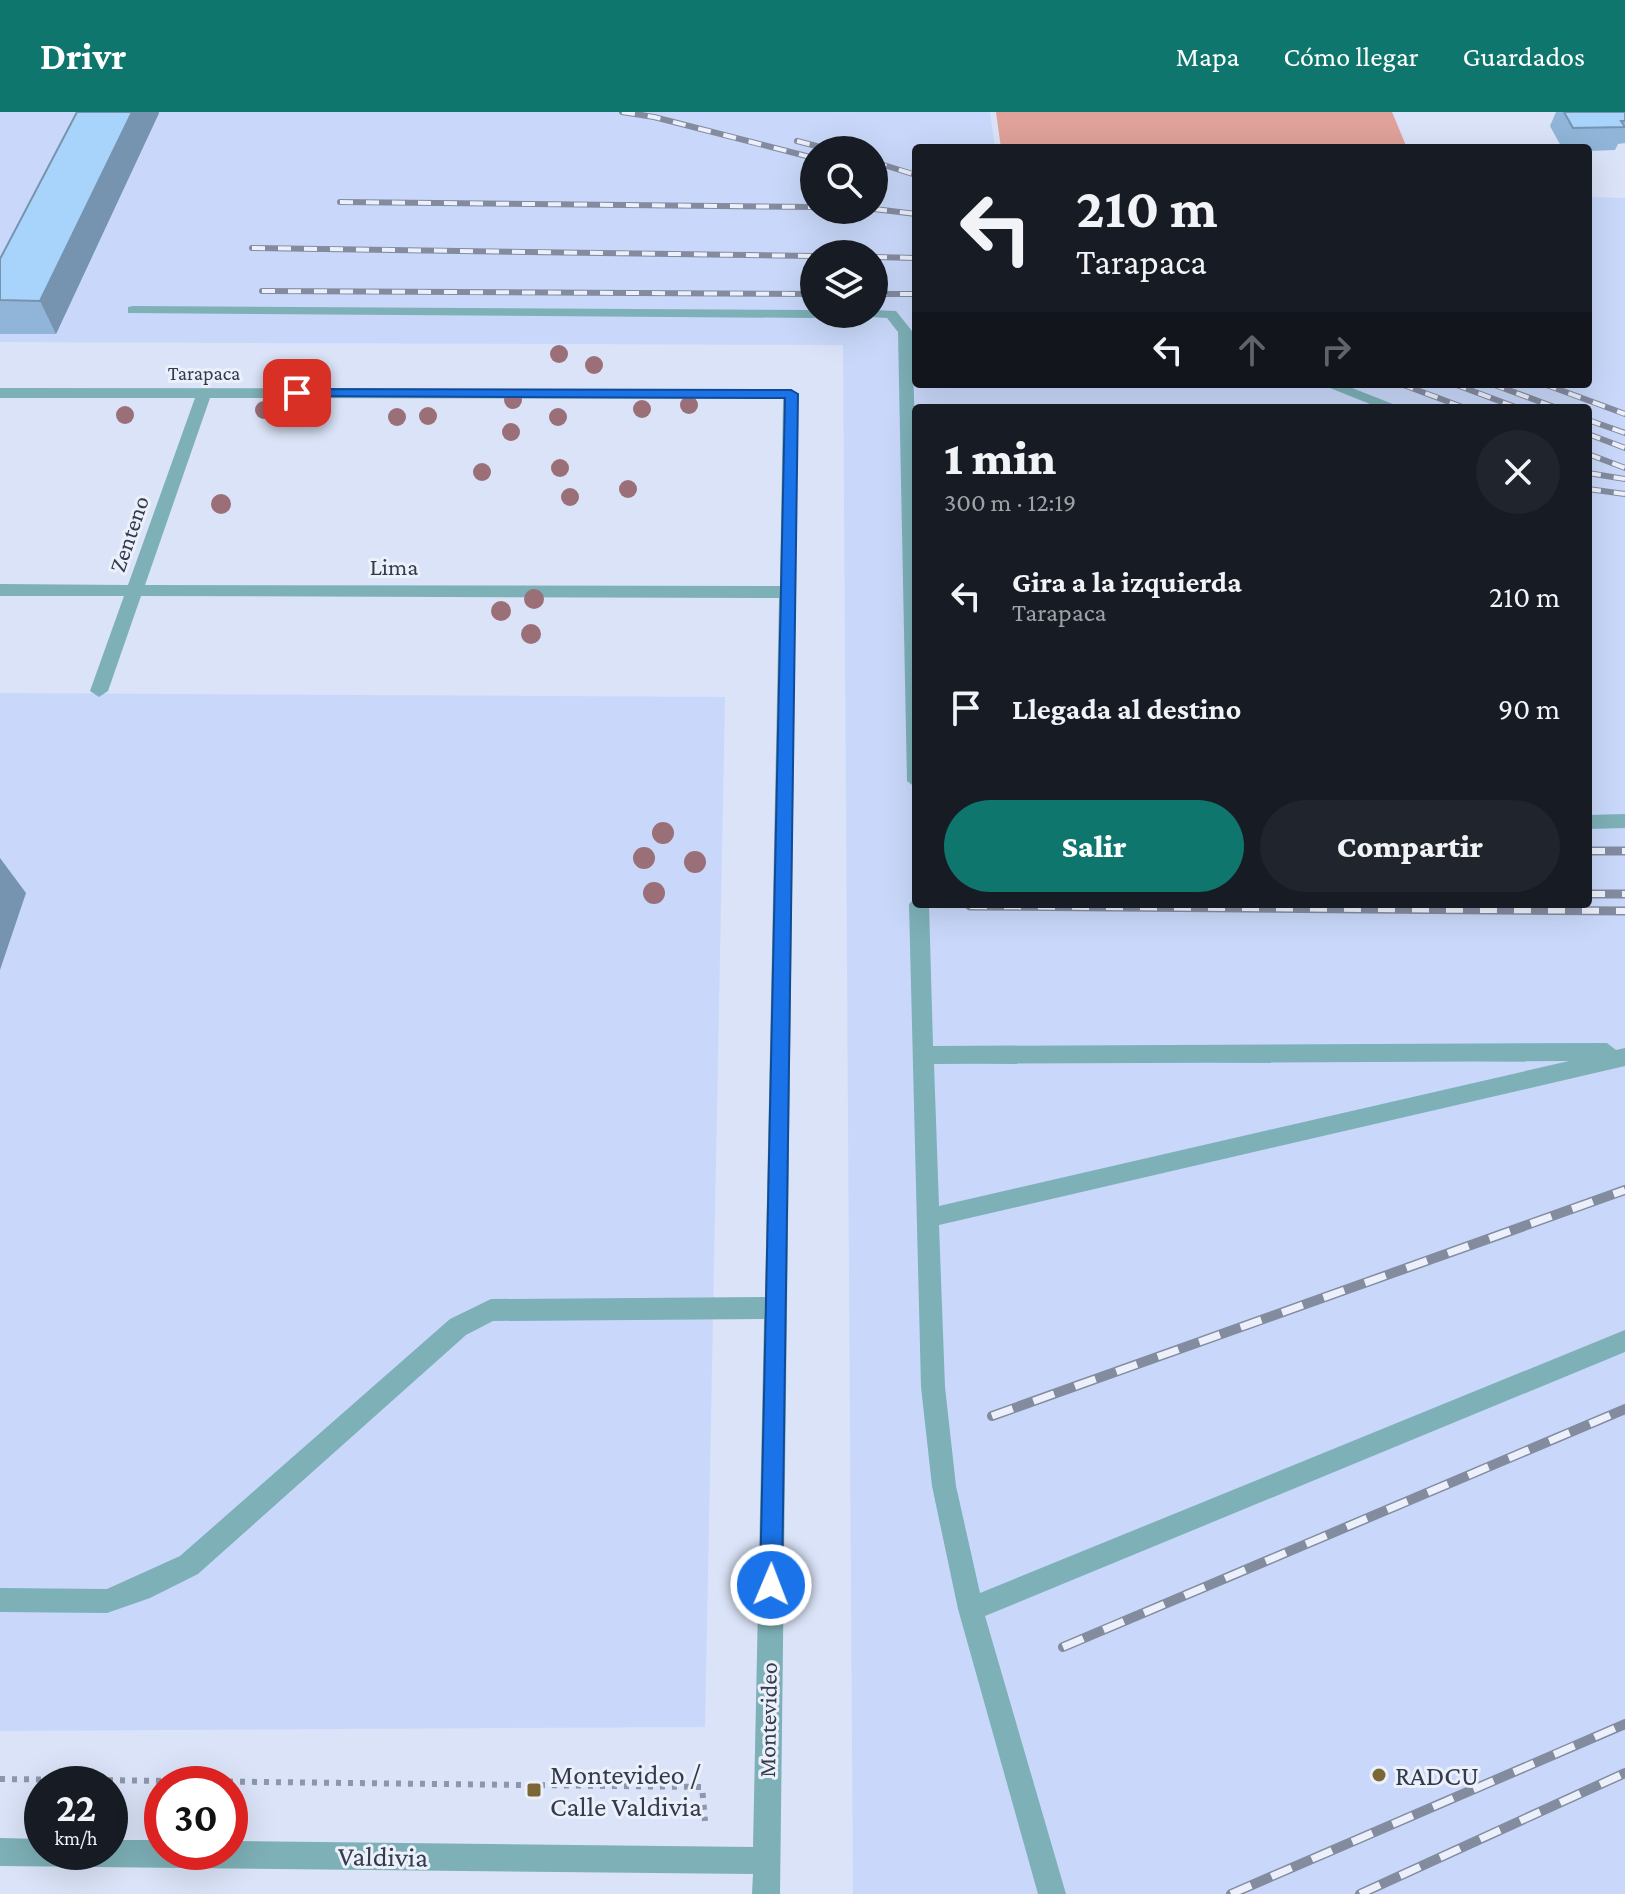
<!DOCTYPE html>
<html lang="es">
<head>
<meta charset="utf-8">
<style>
	:root { --surface:#171b24; --page:#20242c; --text:#f1f3f6; --muted:#9ea1a6; --accent:#0f766e }
	body { margin:0; font-family:"Crimson Pro",serif; background:var(--page); color:var(--text); height:100vh; display:flex; flex-direction:column; font-size:30px; white-space:nowrap }
	* { box-sizing:border-box; margin:0 }
	p { font-size:26px; color:var(--muted) }
	.icon { flex:none; width:44px; height:44px; fill:none; stroke:currentColor; stroke-width:2; stroke-linecap:round; stroke-linejoin:round }
	.map { position:relative; flex:1; overflow:hidden }
	.details { position:absolute; left:912px; top:292px; width:680px; height:504px; display:flex; flex-direction:column; background:var(--surface); border-radius:8px; box-shadow:0 8px 32px #0002 }
	.details>* { flex:none }
	.hud { position:absolute; left:912px; top:32px; width:680px; height:244px; border-radius:8px; box-shadow:0 8px 32px #0002; background:#171b24; color:var(--text); overflow:hidden }
	.controls { position:absolute; left:800px; top:24px; display:grid; gap:16px }
	.controls a { display:grid; place-items:center; width:88px; height:88px; border-radius:50%; background:var(--surface); box-shadow:0 8px 32px #0002; font-size:40px }
	.speed { position:absolute; left:24px; top:1654px; display:flex; gap:16px; font-size:40px; font-weight:700; text-align:center }
	.speed>* { display:grid; place-content:center; width:104px; height:104px; border-radius:50%; background:var(--surface); box-shadow:0 8px 32px #0002; line-height:1 }
	.speed small { font-size:20px; font-weight:400 }
	.speed .limit { border:12px solid #d22; background:#fff; color:#111 }
	.pin { position:absolute; display:grid; place-items:center; width:68px; height:68px; color:#fff; margin:-34px; border-radius:16px; box-shadow:0 4px 12px #0006 }
	.me { position:absolute; width:88px; margin:-44px; rotate:1deg; stroke-linejoin:round; filter:drop-shadow(0 0 6px #0008) }
	.turn { display:flex; align-items:center; gap:28px; height:168px; padding:0 32px; font-size:36px }
	.turn .icon { width:104px; height:104px; stroke-width:2.5 }
	.turn b { display:block; font-size:56px; line-height:68px }
	.lanes { display:flex; align-items:center; height:76px; padding:0 32px; background:#0003; justify-content:center; gap:40px; direction:ltr }
	.lanes .off { opacity:.35 }
	.round { display:grid; place-items:center; flex:none; width:84px; height:84px; border-radius:42px; background:var(--page) }
	.overview { display:flex; align-items:center; justify-content:space-between; height:136px; padding:0 32px }
	h1 { font-size:48px; font-weight:800; line-height:60px }
	.button { display:flex; gap:16px; margin-top:auto; padding:16px 32px }
	.button a { flex:1; height:92px; border-radius:48px; background:var(--accent); color:#fff; font-size:32px; font-weight:800; line-height:92px; text-align:center }
	.button a+a { background:var(--page); color:var(--text) }
	ul { padding:0; list-style:none }
	li { display:flex; align-items:center; gap:24px; height:112px; padding:0 32px }
	li div { flex:1 }
	li b { display:block; font-size:30px }
	li em { font-style:normal }
	header { display:flex; align-items:center; gap:48px; box-sizing:border-box; height:112px; padding:0 40px; background:var(--accent); color:#fff }
	header strong { font-size:38px }
	nav { display:flex; gap:44px; margin-inline-start:auto; font-size:28px }
	.map>svg:first-child { display:block }
</style>
</head>
<body>
<header>
<strong>Drivr</strong>
<nav><a>Mapa</a><a>Cómo llegar</a><a>Guardados</a></nav>
</header>
<div class="map">
<svg width="1625" height="1782" viewBox="0 0 1625 1782">
	<rect width="100%" height="100%" fill="#dae3f7"/>
	<g fill="#c9d8fa" fill-rule="evenodd">
		<path d="M 0,0 L 990,0 L 995,36 L 916,36 L 916,272 L 1588,272 L 1588,85 L 1625,86 L 1625,1782 L 853,1782 L 843,233 L 0,230 ZM 814,38 L 874,38 L 874,98 L 814,98 ZM 814,142 L 874,142 L 874,202 L 814,202 ZM 916,296 L 1588,296 L 1588,792 L 916,792 Z"/>
		<path d="M 0,581 L 725,585 L 705,1615 L 0,1619 Z"/>
	</g>
	<path fill="#dfa19a" d="M 996,0 L 1392,0 L 1407,36 L 1001,36 Z"/>
	<g fill="none" stroke-linecap="round" stroke-linejoin="round">
		<path stroke="#8d96aa" stroke-width="6" stroke-dasharray="5 7" stroke-linecap="butt" d="M 0,1667 L 702,1675 L 705,1709"/>
		<g fill="#7db0b7" fill-rule="evenodd">
			<path d="M 133,194 L 814,198 L 814,202 L 821,202 L 814,206 L 128,201 L 128,195 Z"/>
			<path d="M 874,198 L 896,199 L 912,219 L 916,352 L 916,676 L 907,669 L 898,220 L 887,206 L 869,205 L 867,202 L 874,202 Z"/>
			<path d="M 1320,272 L 1342,272 L 1403,296 L 1380,296 Z"/>
			<path d="M 0,276 L 791,277 L 798,282 L 780,1782 L 752,1782 L 753,1762 L 0,1754 L 0,1726 L 42,1727 L 42,1740 L 110,1740 L 110,1728 L 162,1728 L 162,1740 L 230,1740 L 230,1729 L 753,1735 L 764,1207 L 493,1209 L 466,1223 L 198,1462 L 150,1486 L 107,1501 L 0,1500 L 0,1476 L 107,1477 L 180,1444 L 450,1207 L 491,1187 L 765,1185 L 779,486 L 141,484 L 108,579 L 99,585 L 90,579 L 124,484 L 0,484 L 0,472 L 128,473 L 195,286 L 0,286 ZM 210,286 L 783,287 L 780,474 L 145,473 Z"/>
			<path d="M 1625,702 L 1625,716 L 1588,717 L 1588,703 Z"/>
			<path d="M 916,785 L 916,792 L 929,792 L 933,934 L 1607,931 L 1616,938 L 1625,936 L 1625,954 L 939,1113 L 945,1275 L 956,1374 L 980,1481 L 1625,1218 L 1625,1240 L 985,1504 L 1066,1782 L 1038,1782 L 958,1497 L 932,1374 L 921,1275 L 909,792 ZM 1569,949 L 939,1094 L 934,952 Z"/>
		</g>
		<g stroke="#838b9f" stroke-width="6">
			<g id="rail-far2">
				<path d="M 622,0 L 654,5 L 814,46"/>
				<path d="M 797,29 L 832,38"/>
				<path d="M 874,50 L 916,63"/>
				<path d="M 340,90 L 814,95"/>
				<path d="M 874,97 L 916,102"/>
				<path d="M 252,136 L 814,144"/>
				<path d="M 874,145 L 916,146"/>
				<path d="M 262,179 L 814,182"/>
				<path d="M 874,182 L 916,182"/>
				<path d="M 1401,272 L 1465,296"/>
				<path d="M 1454,272 L 1518,296"/>
				<path d="M 1492,272 L 1557,296"/>
				<path d="M 1544,272 L 1625,302"/>
				<path d="M 1588,308 L 1625,321"/>
				<path d="M 1588,322 L 1625,336"/>
				<path d="M 1588,342 L 1625,356"/>
				<path d="M 1588,361 L 1625,367"/>
				<path d="M 1588,377 L 1625,382"/>
			</g>
		</g>
		<g stroke="#838b9f" stroke-width="9">
			<g id="rail-far1">
				<path d="M 1588,739 L 1625,739"/>
				<path d="M 1588,782 L 1625,782"/>
				<path d="M 970,794 L 1625,799"/>
			</g>
		</g>
		<g stroke="#838b9f" stroke-width="10">
			<g id="rail">
				<path d="M 992,1304 L 1625,1078"/>
				<path d="M 1063,1535 L 1625,1297"/>
				<path d="M 1231,1782 L 1625,1612"/>
				<path d="M 1360,1782 L 1625,1661"/>
			</g>
		</g>
		<use href="#rail-far2" stroke="#ecf0fa" stroke-width="4" stroke-dasharray="13" stroke-linecap="butt"/>
		<use href="#rail-far1" stroke="#ecf0fa" stroke-width="6" stroke-dasharray="17" stroke-linecap="butt"/>
		<use href="#rail" stroke="#ecf0fa" stroke-width="7" stroke-dasharray="22" stroke-linecap="butt"/>
	</g>
	<g fill="#9b6f77">
		<circle cx="559" cy="242" r="9"/>
		<circle cx="594" cy="253" r="9"/>
		<circle cx="513" cy="288" r="9"/>
		<circle cx="689" cy="293" r="9"/>
		<circle cx="642" cy="297" r="9"/>
		<circle cx="264" cy="298" r="9"/>
		<circle cx="125" cy="303" r="9"/>
		<circle cx="428" cy="304" r="9"/>
		<circle cx="397" cy="305" r="9"/>
		<circle cx="558" cy="305" r="9"/>
		<circle cx="511" cy="320" r="9"/>
		<circle cx="560" cy="356" r="9"/>
		<circle cx="482" cy="360" r="9"/>
		<circle cx="628" cy="377" r="9"/>
		<circle cx="570" cy="385" r="9"/>
		<circle cx="221" cy="392" r="10"/>
		<circle cx="534" cy="487" r="10"/>
		<circle cx="501" cy="499" r="10"/>
		<circle cx="531" cy="522" r="10"/>
		<circle cx="663" cy="721" r="11"/>
		<circle cx="644" cy="746" r="11"/>
		<circle cx="695" cy="750" r="11"/>
		<circle cx="654" cy="781" r="11"/>
	</g>
	<g fill="#90b5d8">
		<path d="M 1556,0 L 1625,0 L 1625,31 L 1618,32 L 1615,38 L 1588,39 L 1588,36 L 1562,36 L 1550,14 Z"/>
		<path d="M 159,1 L 56,222 L 0,222 L 0,147 Z"/>
	</g>
	<g fill="#7694b0">
		<path d="M 132,0 L 159,0 L 159,1 L 56,222 L 40,189 Z"/>
		<path d="M 0,746 L 26,781 L 0,858 Z"/>
	</g>
	<g fill="#a8d3fb" stroke="#7694b0" stroke-width="2">
		<path d="M 77,0 L 132,0 L 40,189 L 0,188 L 0,147 Z"/>
		<path d="M 1564,0 L 1625,0 L 1625,9 L 1621,9 L 1625,15 L 1573,16 Z"/>
	</g>
	<path fill="#1a73e8" stroke="#114b97" stroke-width="2" d="M 297,277 L 791,278 L 798,282 L 782,1473 L 779,1481 L 771,1484 L 763,1481 L 760,1473 L 785,286 L 292,284 L 292,278 Z"/>
	<g fill="#7b6636" stroke="#ecf0fa" stroke-width="3">
		<circle cx="1379" cy="1663" r="8"/>
		<rect x="526" y="1670" width="16" height="16" rx="4"/>
	</g>
	<g text-anchor="middle" stroke-width="6" stroke-linejoin="round" paint-order="stroke">
		<g font-size="20" fill="#333b4f" stroke="#ecf0fa">
			<text x="204" y="268">Tarapaca</text>
		</g>
		<g font-size="24" fill="#333b4f" stroke="#ecf0fa">
			<text transform="translate(129 422) rotate(-71)" y="8">Zenteno</text>
			<text x="394" y="463">Lima</text>
			<text transform="translate(768 1608) rotate(-89)" y="8">Montevideo</text>
		</g>
		<g font-size="28" fill="#333b4f" stroke="#ecf0fa" text-anchor="start">
			<text x="550" y="1672">Montevideo /<tspan x="550" dy="32">Calle Valdivia</tspan></text>
			<text x="1395" y="1673">RADCU</text>
		</g>
		<g font-size="28" fill="#333b4f" stroke="#ecf0fa">
			<text transform="translate(383 1744) rotate(1)" y="10">Valdivia</text>
		</g>
	</g>
</svg>
<div class="controls">
<a><svg class="icon" aria-label="search" viewBox="0 0 24 24"><circle cx="10" cy="10" r="6"/><path d="M15 15l6 6"/></svg></a>
<a><svg class="icon" aria-label="layers" viewBox="0 0 24 24"><path d="M12 4l9 5-9 5-9-5zM3 14l9 5 9-5"/></svg></a>
</div>
<div class="speed"><div>22<small>km/h</small></div><div class="limit">30</div></div>
<div class="pin" style="left:297px;top:281px;background:#d93025"><svg class="icon" aria-label="arrive" viewBox="0 0 24 24"><path d="M6 21V4h12l-3 4 3 4H6"/></svg></div>
<svg class="me" style="left:771px;top:1473px" viewBox="-20 -20 40 40"><circle r="17" fill="#1a73e8" stroke="#fff" stroke-width="3"/><path d="M0-11L8 9 0 5-8 9z" fill="#fff"/></svg>
<div class="hud">
<div class="turn"><svg class="icon" aria-label="left" viewBox="0 0 24 24"><path d="M17 20v-9H6M10 6l-5 5 5 5"/></svg><div><b>210 m</b>Tarapaca</div></div>
<div class="lanes"><svg class="icon" aria-label="left" viewBox="0 0 24 24"><path d="M17 20v-9H6M10 6l-5 5 5 5"/></svg><svg class="icon off" aria-label="ahead" viewBox="0 0 24 24"><path d="M12 20V5M6 11l6-6 6 6"/></svg><svg class="icon off" aria-label="right" viewBox="0 0 24 24"><path d="M7 20v-9h11M14 6l5 5-5 5"/></svg></div>
</div>
<section class="details">
<div class="overview"><div><h1>1 min</h1><p>300 m · 12:19</p></div><a class="round"><svg class="icon" aria-label="close" viewBox="0 0 24 24"><path d="M6 6l12 12M18 6L6 18"/></svg></a></div>
<ul>
<li><svg class="icon" aria-label="left" viewBox="0 0 24 24"><path d="M17 20v-9H6M10 6l-5 5 5 5"/></svg><div><b>Gira a la izquierda</b><p>Tarapaca</p></div><em>210 m</em></li>
<li><svg class="icon" aria-label="arrive" viewBox="0 0 24 24"><path d="M6 21V4h12l-3 4 3 4H6"/></svg><div><b>Llegada al destino</b></div><em>90 m</em></li>
</ul>
<div class="button"><a>Salir</a><a>Compartir</a></div>
</section>
</div>
</body>
</html>
